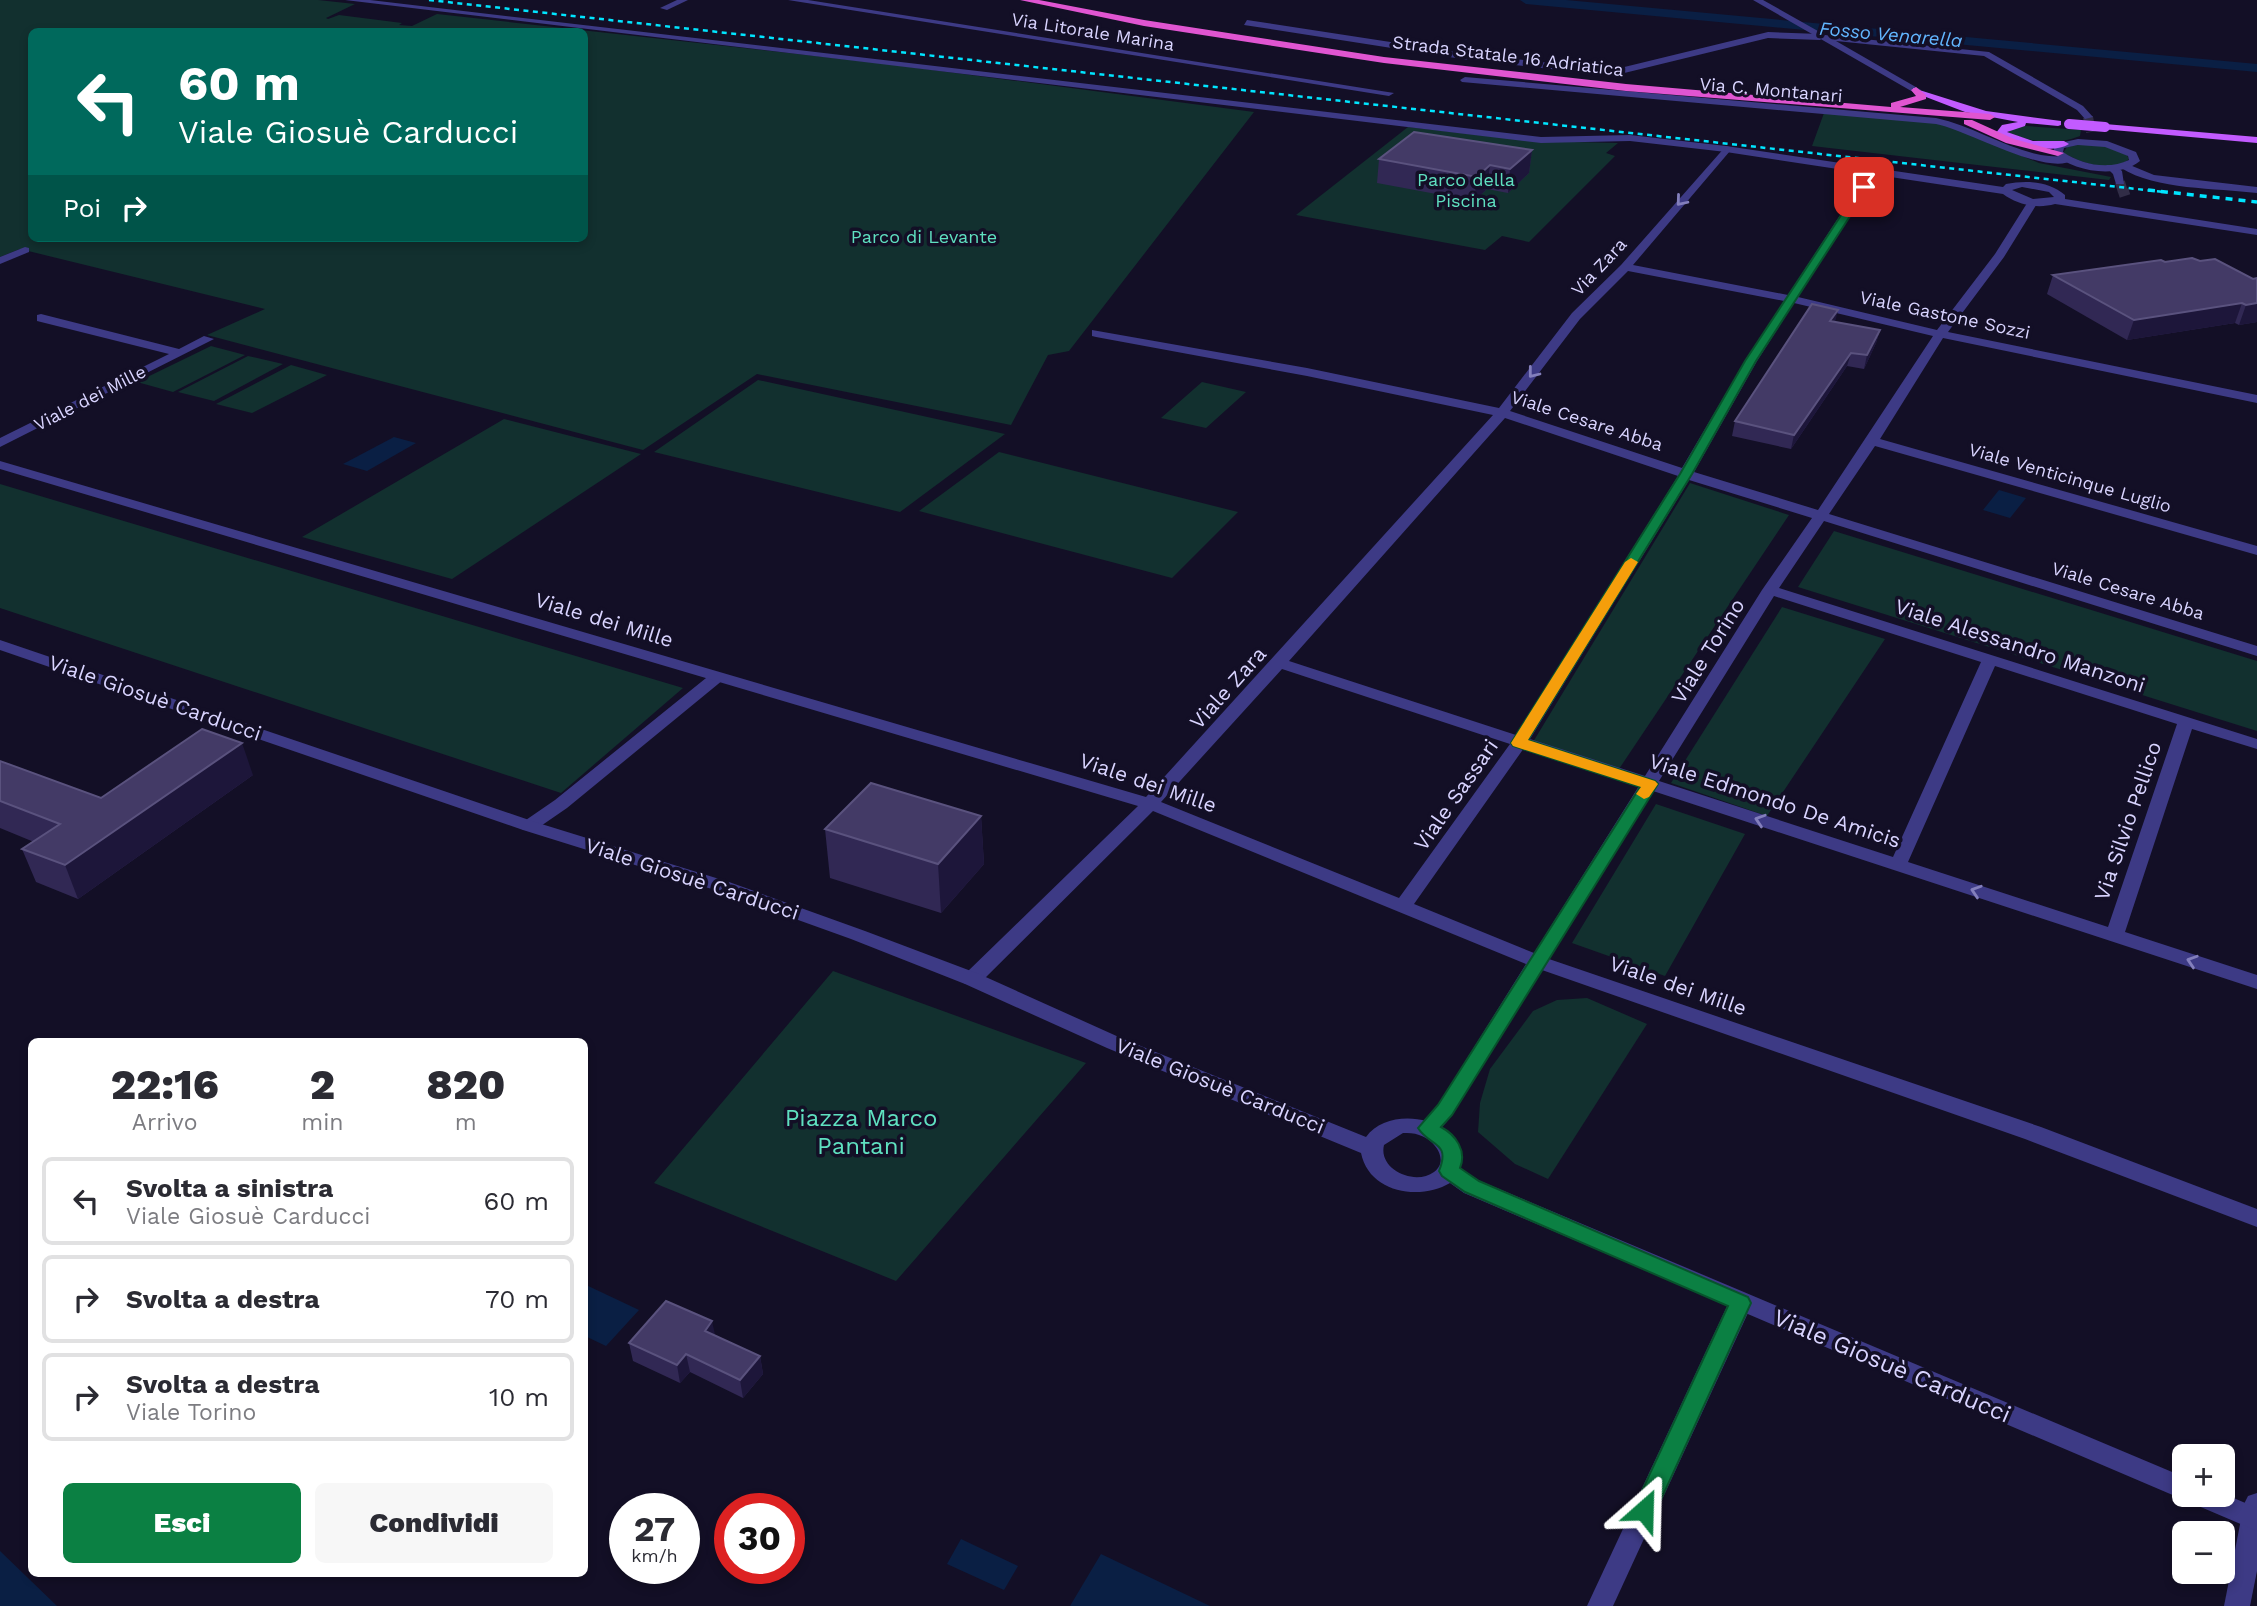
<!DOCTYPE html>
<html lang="it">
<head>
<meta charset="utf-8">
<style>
	:root { --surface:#fff; --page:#f7f7f7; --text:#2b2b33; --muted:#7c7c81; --line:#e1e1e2; --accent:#0b8043 }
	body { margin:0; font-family:"Work Sans",sans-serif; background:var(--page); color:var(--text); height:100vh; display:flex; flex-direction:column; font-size:26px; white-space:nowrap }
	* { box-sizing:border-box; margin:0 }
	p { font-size:23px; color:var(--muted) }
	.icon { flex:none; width:38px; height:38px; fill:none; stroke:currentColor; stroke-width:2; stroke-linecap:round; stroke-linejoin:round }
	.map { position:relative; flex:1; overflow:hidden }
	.drawer { position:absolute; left:28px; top:1038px; width:560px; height:539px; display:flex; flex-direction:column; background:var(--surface); border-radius:10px; box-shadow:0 4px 10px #0003 }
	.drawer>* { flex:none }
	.hud { position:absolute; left:28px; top:28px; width:560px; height:214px; border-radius:10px; box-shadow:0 4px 10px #0003; background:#00695c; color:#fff; overflow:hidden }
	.controls { position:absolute; left:2172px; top:1444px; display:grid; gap:14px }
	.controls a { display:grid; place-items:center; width:63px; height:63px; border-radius:10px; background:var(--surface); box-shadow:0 4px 10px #0003; font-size:35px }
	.speed { position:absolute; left:609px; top:1493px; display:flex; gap:14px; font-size:35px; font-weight:700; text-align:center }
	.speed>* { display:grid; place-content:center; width:91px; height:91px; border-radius:50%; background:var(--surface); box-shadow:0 4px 10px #0003; line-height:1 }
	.speed small { font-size:18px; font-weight:400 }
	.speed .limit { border:10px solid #d22; background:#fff; color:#111 }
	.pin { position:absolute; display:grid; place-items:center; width:60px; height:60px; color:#fff; margin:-30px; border-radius:14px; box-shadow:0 4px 10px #0006 }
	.me { position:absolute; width:77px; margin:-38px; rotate:25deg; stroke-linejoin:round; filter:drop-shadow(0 0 5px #0008) }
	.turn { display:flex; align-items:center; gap:24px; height:147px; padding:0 35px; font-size:32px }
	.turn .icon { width:91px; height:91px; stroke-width:2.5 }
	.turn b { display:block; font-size:49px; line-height:60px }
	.then { display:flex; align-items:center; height:66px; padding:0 35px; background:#0003; gap:14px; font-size:26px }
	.eta { display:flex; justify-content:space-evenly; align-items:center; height:119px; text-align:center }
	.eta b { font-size:42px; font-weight:800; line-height:49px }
	.primary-button { display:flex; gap:14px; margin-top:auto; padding:14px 35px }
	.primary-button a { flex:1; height:80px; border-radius:10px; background:var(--accent); color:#fff; font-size:28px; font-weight:800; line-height:80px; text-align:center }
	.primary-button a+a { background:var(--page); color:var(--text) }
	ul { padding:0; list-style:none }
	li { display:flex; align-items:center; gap:21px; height:88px; margin:0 14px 10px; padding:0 21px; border:4px solid var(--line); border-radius:10px }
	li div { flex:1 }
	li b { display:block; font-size:26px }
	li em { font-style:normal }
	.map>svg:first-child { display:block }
</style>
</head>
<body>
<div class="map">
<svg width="2257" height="1606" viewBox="0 0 2257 1606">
	<rect width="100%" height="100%" fill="#130f26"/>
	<g fill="#12302f" fill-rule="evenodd">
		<path d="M 0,0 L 318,0 L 355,4 L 326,18 L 328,19 L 339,15 L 402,23 L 399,25 L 412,26 L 437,14 L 887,64 L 1254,112 L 1069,351 L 1048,355 L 1011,425 L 757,374 L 643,450 L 207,335 L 265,309 L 20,249 L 0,257 ZM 32,32 L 584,32 L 584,238 L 32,238 Z"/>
		<path d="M 1824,113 L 1942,123 L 2039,163 L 2111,177 L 2109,180 L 1812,146 Z"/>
		<path d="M 2026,126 L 2081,130 L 2080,136 C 2054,146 2033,142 2008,133 L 2014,127 Z"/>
		<path d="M 1408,127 L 1532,141 L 1618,143 L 1606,153 L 1615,156 L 1529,242 L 1502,236 L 1485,250 L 1296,215 Z"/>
		<path d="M 2083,144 L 2104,146 L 2127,155 L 2129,159 C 2111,175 2081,162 2063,153 L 2067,147 Z"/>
		<path d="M 211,346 L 245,355 L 173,392 L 137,382 Z"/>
		<path d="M 248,356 L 283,364 L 214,401 L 178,392 Z"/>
		<path d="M 291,365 L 327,375 L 252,413 L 216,404 Z"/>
		<path d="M 758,380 L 1005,434 L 900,512 L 654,452 Z"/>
		<path d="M 1202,382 L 1246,392 L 1206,428 L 1161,418 Z"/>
		<path d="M 504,419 L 641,454 L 452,579 L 302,537 Z"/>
		<path d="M 999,452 L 1238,512 L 1172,578 L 919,511 Z"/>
		<path d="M 1690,483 L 1789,515 L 1619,769 L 1533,742 Z"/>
		<path d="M 0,484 L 683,688 L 561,793 L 0,608 Z"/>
		<path d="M 1834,531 L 2257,661 L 2257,731 L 1798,587 Z"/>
		<path d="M 1782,607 L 1885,639 L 1767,816 L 1671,783 Z"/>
		<path d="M 1656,804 L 1745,834 L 1665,976 L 1572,943 Z"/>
		<path d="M 833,971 L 1086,1063 L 896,1281 L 654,1183 Z"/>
		<path d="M 1587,998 L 1647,1024 L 1548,1179 L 1515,1164 L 1478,1132 L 1480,1103 L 1490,1069 L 1533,1011 L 1557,1000 Z"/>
	</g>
	<g fill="#0a1f44">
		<path d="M 394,437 L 416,443 L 367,471 L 343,464 Z"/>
		<path d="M 1999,490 L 2026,498 L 2010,518 L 1983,510 Z"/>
		<path d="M 584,1284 L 639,1310 L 606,1346 L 585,1336 Z"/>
		<path d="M 961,1539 L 1018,1566 L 1004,1590 L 947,1564 Z"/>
		<path d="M 0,1551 L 57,1606 L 0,1606 Z"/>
		<path d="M 1101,1554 L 1210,1606 L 1070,1606 Z"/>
	</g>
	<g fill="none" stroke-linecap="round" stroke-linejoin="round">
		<path fill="#0a1f44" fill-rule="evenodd" d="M 1520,0 L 1566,0 L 2257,64 L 2257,72 L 1526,4 Z"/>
		<path stroke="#312d47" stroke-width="10" stroke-dasharray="10 4.5" stroke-linecap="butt" d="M 2120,182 L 2123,192"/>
		<path stroke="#312d47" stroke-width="11" stroke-dasharray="11 6" stroke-linecap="butt" d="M 2123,190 L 2125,196"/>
		<path stroke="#312d47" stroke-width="10" stroke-dasharray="10 4.5" stroke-linecap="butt" d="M 2088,117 L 2091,132"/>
		<path fill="#3d3a85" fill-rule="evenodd" d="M 717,672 L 723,674 L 725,677 L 723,680 L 567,808 L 535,830 L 523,830 L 520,826 L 523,822 L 555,800 L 711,674 Z"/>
		<g fill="#3d3a85" fill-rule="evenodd">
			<path d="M 677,0 L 688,0 L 667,10 L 660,8 Z"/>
			<path d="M 788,0 L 808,0 L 1394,93 L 1389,96 Z"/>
			<path d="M 1247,20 L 1462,53 L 1612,70 L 1768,32 L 1820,34 L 1824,37 L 1820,40 L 1768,38 L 1612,76 L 1462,59 L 1244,25 Z"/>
			<path d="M 1465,77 L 1936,118 C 1973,126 2005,148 2041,155 C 2051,157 2065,155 2073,160 C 2047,177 1967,130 1936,124 L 1462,82 L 1460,80 Z"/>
			<path d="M 1726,146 L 1730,147 L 1730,151 L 1633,265 L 1788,295 L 1869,171 L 1874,168 L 1879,171 L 1798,297 L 1937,330 L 1995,254 L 2029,200 L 2033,199 L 2038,202 L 2004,257 L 1948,332 L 2257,395 L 2257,403 L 1943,338 L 1880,439 L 2257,546 L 2257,555 L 1875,446 L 1829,514 L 2257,646 L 2257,656 L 1824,521 L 1779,588 L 2257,739 L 2257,749 L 2192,729 L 2125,932 L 2257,975 L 2257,989 L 1653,791 L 1549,959 L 2041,1127 L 2257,1209 L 2257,1227 L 2025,1139 L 1542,970 L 1452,1115 C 1443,1126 1436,1138 1420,1133 L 1417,1128 L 1438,1105 L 1526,964 L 1153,811 L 979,984 L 965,984 L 962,979 L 965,974 L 1138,806 L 0,469 L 0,461 L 1146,797 L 1493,415 L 1307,376 L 1096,337 L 1092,336 L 1092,330 L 1307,368 L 1499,408 L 1572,313 L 1621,265 ZM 1628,271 L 1784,301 L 1745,361 L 1682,468 L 1510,411 L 1580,319 ZM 1794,303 L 1933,336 L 1818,510 L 1694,472 L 1757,361 ZM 1505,418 L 1678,476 L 1516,735 L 1289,661 ZM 1689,480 L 1812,518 L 1762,590 L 1645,776 L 1530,739 ZM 1774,596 L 1981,662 L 1893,857 L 1659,781 ZM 1995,666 L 2177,724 L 2108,927 L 1908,862 ZM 1282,669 L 1510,744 L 1399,898 L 1161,802 ZM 1524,748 L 1639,786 L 1534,953 L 1414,904 Z"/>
			<path d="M 2125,163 L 2154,175 L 2257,187 L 2257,193 C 2216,188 2156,190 2121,168 L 2121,164 Z"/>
			<path d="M 2107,165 L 2115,165 L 2122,171 L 2124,184 L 2116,184 L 2113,174 L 2106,167 Z"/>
			<path d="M 25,247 L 29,248 L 29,252 L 0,264 L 0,257 Z"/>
			<path d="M 41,314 L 179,349 L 204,336 L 214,339 L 0,447 L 0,438 L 169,354 L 37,321 L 37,315 Z"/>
			<path d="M 1741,1293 L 1749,1295 L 1753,1302 L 1613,1606 L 1587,1606 L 1729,1302 L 1733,1295 Z"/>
			<path d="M 2257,1493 L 2257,1571 L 2250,1606 L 2224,1606 L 2244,1504 L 2248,1496 Z"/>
		</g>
		<g fill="#3d3a85" fill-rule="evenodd">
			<path d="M 345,0 L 370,0 L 1541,137 L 1630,135 L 1726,146 L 2003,187 L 2006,184 C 2026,180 2049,181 2065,195 L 2065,199 L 2257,229 L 2257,235 L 2055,204 C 2037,209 2018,205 2003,194 L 1726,152 L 1630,141 L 1541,143 ZM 2022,187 L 2049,192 L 2054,197 L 2033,199 L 2012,190 Z"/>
			<path d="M 1753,0 L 1763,0 L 1825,35 L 1989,52 L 2083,106 L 2093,117 L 2085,119 L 2077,110 L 1984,56 L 1836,41 L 1921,90 L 1913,92 Z"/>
			<path d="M 2078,139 L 2107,141 L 2136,152 L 2140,161 C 2118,179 2073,172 2053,153 L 2055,144 ZM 2078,145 L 2105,147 L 2128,156 L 2129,160 C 2109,170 2082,165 2063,152 L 2064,148 Z"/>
			<path d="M 0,640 L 535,822 L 729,882 L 865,931 L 979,974 L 1121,1038 L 1366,1137 C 1391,1102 1470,1119 1460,1168 L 1480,1181 L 2184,1477 L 2184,1494 L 2222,1493 L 2257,1508 L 2257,1531 L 1464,1193 L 1450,1183 C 1420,1201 1369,1193 1361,1153 L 1107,1048 L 965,984 L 851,939 L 715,890 L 523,830 L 0,650 ZM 1403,1133 C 1408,1133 1414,1133 1419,1135 C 1434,1139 1450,1160 1434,1172 C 1415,1186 1378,1170 1384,1145 Z"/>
		</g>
		<g fill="#c25bff" fill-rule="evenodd">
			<path d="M 1913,88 L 1986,111 L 2061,121 L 2061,125 L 2058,126 L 2026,123 L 2025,126 L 2007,132 L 2033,141 L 2064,141 L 2069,144 C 2050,156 2017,142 1998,135 L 1996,133 L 2002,125 L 2018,122 L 1965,112 L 1913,92 Z"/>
			<path d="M 2105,124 L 2257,137 L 2257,143 L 2102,129 L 2100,127 Z"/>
		</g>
		<g fill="#e055d1" fill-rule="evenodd">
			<path d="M 1020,0 L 1039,0 L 1144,20 L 1384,57 L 1626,84 L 1891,107 L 1891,103 L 1916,96 L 1911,90 L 1916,87 L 1926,95 L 1926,99 L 1900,107 L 1990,114 L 1995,117 L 1990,120 L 1626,91 L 1384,63 L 1144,26 Z"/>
			<path d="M 1964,120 L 1972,120 L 2014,139 L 2064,153 L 2058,156 L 2006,143 L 1964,124 Z"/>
		</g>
		<path stroke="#00e5ff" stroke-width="2.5" stroke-dasharray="5 4.5" stroke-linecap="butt" d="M 429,0 L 2164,192"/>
		<path stroke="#00e5ff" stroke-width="3.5" stroke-dasharray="7 6" stroke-linecap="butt" d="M 2148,190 L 2257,202"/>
		<path stroke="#c25bff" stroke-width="10" d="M 2069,124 L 2105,127"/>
	</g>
	<g fill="#312854">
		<path d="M 1532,150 L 1529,173 L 1508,193 L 1487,189 L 1474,201 L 1377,183 L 1379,159 Z"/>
		<path d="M 2165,262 L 2253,279 L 2257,278 L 2257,322 L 2239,325 L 2235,323 L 2127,340 L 2047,294 L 2053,275 Z"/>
		<path d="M 1835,322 L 1880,330 L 1876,343 L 1864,369 L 1847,366 L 1791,449 L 1732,436 L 1735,421 Z"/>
		<path d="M 0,761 L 101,798 L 253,775 L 78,899 L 36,882 L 22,849 L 34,842 L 0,828 Z"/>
		<path d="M 981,816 L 984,864 L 941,913 L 830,878 L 825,829 Z"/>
		<path d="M 715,1335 L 760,1356 L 763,1374 L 743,1398 L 690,1372 L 680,1383 L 633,1361 L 629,1343 Z"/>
	</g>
	<g fill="#1d163a">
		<path d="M 1532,150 L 1529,173 L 1508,193 L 1510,169 Z"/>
		<path d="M 1490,165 L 1487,189 L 1474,201 L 1477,177 Z"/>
		<path d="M 2242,303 L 2235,323 L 2127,340 L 2134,320 Z"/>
		<path d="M 2257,303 L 2257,322 L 2239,325 L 2246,305 Z"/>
		<path d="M 1838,310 L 1835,323 L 1830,321 Z"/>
		<path d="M 1880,330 L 1876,343 L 1864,369 L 1867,355 Z"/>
		<path d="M 1851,353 L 1847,366 L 1791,449 L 1794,435 Z"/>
		<path d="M 242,743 L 253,775 L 78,899 L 65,865 Z"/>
		<path d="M 981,816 L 984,864 L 941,913 L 938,864 Z"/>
		<path d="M 712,1321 L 716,1339 L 705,1331 Z"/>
		<path d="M 686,1354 L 690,1372 L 680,1383 L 677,1365 Z"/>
		<path d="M 760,1356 L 763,1374 L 743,1398 L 740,1380 Z"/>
	</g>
	<g fill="#433a66" stroke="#5a527e" stroke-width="2">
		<path d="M 1414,132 L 1532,150 L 1510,169 L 1490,165 L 1477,177 L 1379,159 Z"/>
		<path d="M 2192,258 L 2200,261 L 2215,259 L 2253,279 L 2257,278 L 2257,303 L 2246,305 L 2242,303 L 2134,320 L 2053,275 L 2161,260 L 2165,262 Z"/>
		<path d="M 1812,304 L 1838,310 L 1830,321 L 1880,330 L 1867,355 L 1851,353 L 1794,435 L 1735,421 Z"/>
		<path d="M 202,729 L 242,743 L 65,865 L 22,849 L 60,824 L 0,801 L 0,761 L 101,798 Z"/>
		<path d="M 871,783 L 981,816 L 938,864 L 825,829 Z"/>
		<path d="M 666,1301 L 712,1321 L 705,1331 L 760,1356 L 740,1380 L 686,1354 L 677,1365 L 629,1343 Z"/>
	</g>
	<defs><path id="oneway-chevron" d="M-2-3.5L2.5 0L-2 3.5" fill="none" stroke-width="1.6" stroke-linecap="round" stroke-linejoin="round" transform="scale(1.75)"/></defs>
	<g stroke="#837fbc">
		<use href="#oneway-chevron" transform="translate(1681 201) rotate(130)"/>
		<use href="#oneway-chevron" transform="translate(1533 373) rotate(128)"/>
		<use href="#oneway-chevron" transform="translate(1760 820) rotate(-162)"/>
		<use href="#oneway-chevron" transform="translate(1976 891) rotate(-162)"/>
		<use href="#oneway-chevron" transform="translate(2192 961) rotate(-162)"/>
	</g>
	<path fill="#0b8043" stroke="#07532c" stroke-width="2" d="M 1861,185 L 1869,187 L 1756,361 L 1692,474 L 1528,740 L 1655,781 L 1658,784 L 1452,1115 L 1441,1127 C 1456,1135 1467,1151 1460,1168 L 1479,1181 L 1748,1297 L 1751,1303 L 1653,1517 L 1644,1520 L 1636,1517 L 1633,1510 L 1728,1306 L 1465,1192 L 1442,1176 L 1439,1171 C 1451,1141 1430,1147 1418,1128 L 1438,1105 L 1640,787 L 1513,746 L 1511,743 L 1680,474 L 1745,361 Z"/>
	<path fill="#f59e0b" d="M 1631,558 L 1638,562 L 1528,740 L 1655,781 L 1658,784 L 1649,797 L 1644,799 L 1636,794 L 1641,787 L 1513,746 L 1511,743 L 1625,562 Z"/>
	<g text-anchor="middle" stroke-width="7" stroke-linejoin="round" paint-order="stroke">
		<g font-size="18" fill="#d9d4ff" stroke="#130f26">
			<text transform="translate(1093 32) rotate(9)" y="6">Via Litorale Marina</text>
			<text transform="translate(1508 56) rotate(7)" y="6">Strada Statale 16 Adriatica</text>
			<text transform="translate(1771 90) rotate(5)" y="6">Via C. Montanari</text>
			<text transform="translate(1599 267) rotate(-47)" y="6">Via Zara</text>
			<text transform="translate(1945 315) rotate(12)" y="6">Viale Gastone Sozzi</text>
			<text transform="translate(90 398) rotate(-27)" y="6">Viale dei Mille</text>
			<text transform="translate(1587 421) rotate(18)" y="6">Viale Cesare Abba</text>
			<text transform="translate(2070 478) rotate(16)" y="6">Viale Venticinque Luglio</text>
			<text transform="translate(2128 591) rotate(17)" y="6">Viale Cesare Abba</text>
		</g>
		<g font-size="18" fill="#5fe0c0" stroke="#130f26">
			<text x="1466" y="186">Parco della<tspan x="1466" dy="21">Piscina</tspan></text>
			<text x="924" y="243">Parco di Levante</text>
		</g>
		<g font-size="19" font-style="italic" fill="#62b6ff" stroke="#130f26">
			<text transform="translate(1891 34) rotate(5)" y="7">Fosso Venarella</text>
		</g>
		<g font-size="21" fill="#d9d4ff" stroke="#130f26">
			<text transform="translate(604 620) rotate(17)" y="7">Viale dei Mille</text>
			<text transform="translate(2020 646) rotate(18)" y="7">Viale Alessandro Manzoni</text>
			<text transform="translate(1708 651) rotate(-58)" y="7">Viale Torino</text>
			<text transform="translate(1228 688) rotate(-48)" y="7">Viale Zara</text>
			<text transform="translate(155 698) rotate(19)" y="7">Viale Giosuè Carducci</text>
			<text transform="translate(1148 783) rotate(19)" y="7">Viale dei Mille</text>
			<text transform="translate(1456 795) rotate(-55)" y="7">Viale Sassari</text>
			<text transform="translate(1775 801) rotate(18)" y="7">Viale Edmondo De Amicis</text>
			<text transform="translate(2128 821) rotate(-71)" y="7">Via Silvio Pellico</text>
			<text transform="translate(692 879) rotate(18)" y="7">Viale Giosuè Carducci</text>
			<text transform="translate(1678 986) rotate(19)" y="7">Viale dei Mille</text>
			<text transform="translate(1220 1086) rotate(22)" y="7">Viale Giosuè Carducci</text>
		</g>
		<g font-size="24" fill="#5fe0c0" stroke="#130f26">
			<text x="861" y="1126">Piazza Marco<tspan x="861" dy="28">Pantani</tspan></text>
		</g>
		<g font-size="24" fill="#d9d4ff" stroke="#130f26">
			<text transform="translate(1892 1366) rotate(23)" y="8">Viale Giosuè Carducci</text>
		</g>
	</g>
</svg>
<div class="controls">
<a>+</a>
<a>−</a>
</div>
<div class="speed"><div>27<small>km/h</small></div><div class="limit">30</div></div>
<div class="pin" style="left:1864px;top:187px;background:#d93025"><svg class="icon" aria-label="arrive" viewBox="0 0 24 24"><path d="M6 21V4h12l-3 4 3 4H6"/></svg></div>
<svg class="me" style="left:1644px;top:1510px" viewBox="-20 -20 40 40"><path d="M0-17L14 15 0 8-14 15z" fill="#0b8043" stroke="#fff" stroke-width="4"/></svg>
<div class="hud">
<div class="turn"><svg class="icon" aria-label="left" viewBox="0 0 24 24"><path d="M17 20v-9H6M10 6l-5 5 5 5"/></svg><div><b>60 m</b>Viale Giosuè Carducci</div></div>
<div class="then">Poi<svg class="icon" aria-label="right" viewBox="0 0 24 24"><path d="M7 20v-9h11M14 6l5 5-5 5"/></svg></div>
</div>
<section class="drawer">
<div class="eta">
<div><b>22:16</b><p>Arrivo</p></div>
<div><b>2</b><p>min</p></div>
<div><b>820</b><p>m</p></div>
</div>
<ul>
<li><svg class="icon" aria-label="left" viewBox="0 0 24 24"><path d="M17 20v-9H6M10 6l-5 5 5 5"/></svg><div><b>Svolta a sinistra</b><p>Viale Giosuè Carducci</p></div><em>60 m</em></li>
<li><svg class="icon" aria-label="right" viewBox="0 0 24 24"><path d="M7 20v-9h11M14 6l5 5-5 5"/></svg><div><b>Svolta a destra</b></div><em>70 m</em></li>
<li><svg class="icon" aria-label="right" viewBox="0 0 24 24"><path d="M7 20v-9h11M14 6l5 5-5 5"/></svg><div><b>Svolta a destra</b><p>Viale Torino</p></div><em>10 m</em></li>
</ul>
<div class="primary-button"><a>Esci</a><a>Condividi</a></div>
</section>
</div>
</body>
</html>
